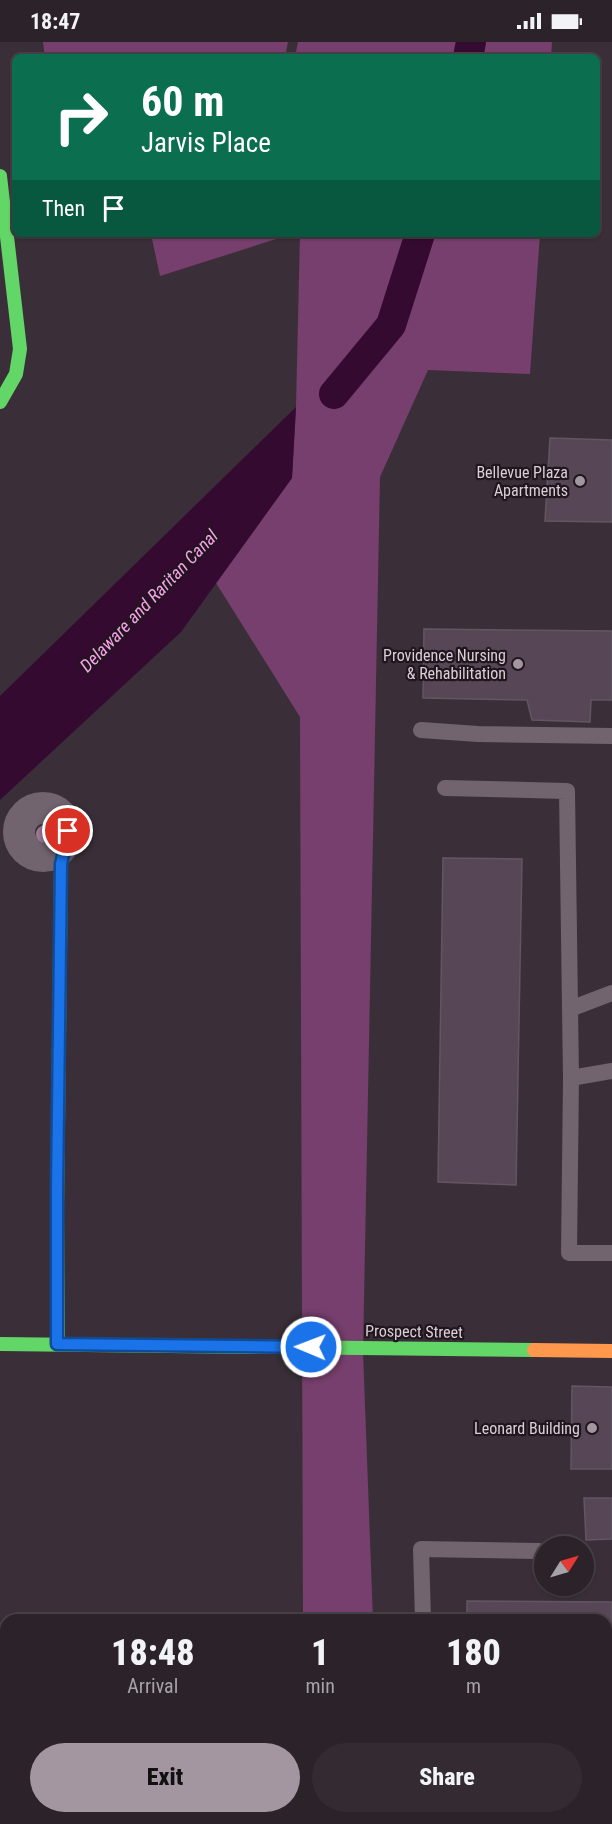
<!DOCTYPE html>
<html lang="en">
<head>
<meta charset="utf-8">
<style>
	:root { --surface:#2c232a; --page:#342b32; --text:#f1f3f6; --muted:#a6a4a8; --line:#484047; --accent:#a396a1 }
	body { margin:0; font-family:"Roboto Condensed",sans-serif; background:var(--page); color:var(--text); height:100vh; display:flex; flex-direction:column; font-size:22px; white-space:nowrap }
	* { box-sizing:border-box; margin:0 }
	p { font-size:20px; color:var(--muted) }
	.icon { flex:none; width:33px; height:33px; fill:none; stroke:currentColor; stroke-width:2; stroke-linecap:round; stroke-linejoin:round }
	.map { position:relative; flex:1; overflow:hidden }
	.sheet { position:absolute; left:0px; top:1572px; width:612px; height:210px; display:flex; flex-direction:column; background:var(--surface); border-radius:18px 18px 0 0; box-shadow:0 2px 4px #0004,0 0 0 2px var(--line) }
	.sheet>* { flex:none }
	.banner { position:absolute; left:12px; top:12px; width:588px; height:183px; border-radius:9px; box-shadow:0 2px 4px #0004,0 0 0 2px var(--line); background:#0b6e4f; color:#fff; overflow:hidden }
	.needle { width:39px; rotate:53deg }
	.fabs { position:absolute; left:534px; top:1494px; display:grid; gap:12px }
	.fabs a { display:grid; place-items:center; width:60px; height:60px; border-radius:50%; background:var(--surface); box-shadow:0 2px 4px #0004,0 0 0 2px var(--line); font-size:30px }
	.pin { position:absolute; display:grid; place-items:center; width:51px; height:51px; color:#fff; margin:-26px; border:3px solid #fff; border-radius:50%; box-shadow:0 2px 6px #0007 }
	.me { position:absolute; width:66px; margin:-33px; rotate:271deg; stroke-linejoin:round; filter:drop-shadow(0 0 4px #0008) }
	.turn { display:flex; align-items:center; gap:21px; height:126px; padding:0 30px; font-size:27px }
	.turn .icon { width:78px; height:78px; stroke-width:2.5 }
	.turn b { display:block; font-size:42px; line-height:51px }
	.then { display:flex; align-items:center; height:57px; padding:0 30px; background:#0003; gap:12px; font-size:22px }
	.eta { display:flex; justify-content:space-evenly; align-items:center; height:102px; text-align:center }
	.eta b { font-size:36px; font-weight:800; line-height:42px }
	.button { display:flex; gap:12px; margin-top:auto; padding:12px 30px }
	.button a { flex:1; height:69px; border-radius:36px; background:var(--accent); color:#111; font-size:24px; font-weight:800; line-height:69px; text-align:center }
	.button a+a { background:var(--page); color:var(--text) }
	.status { display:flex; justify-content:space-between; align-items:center; height:42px; padding:0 30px; background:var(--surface); direction:ltr }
	.status svg { height:16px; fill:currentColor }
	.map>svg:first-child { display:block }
</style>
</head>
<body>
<div class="status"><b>18:47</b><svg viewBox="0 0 49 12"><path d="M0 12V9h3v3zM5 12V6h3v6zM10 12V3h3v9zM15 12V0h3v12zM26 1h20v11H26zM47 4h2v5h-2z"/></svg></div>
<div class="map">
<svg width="612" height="1782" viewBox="0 0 612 1782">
	<rect width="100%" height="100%" fill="#3a2f38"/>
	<g fill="#773f6e">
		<path d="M 43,0 L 288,0 L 285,15 L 45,15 Z"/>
		<path d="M 298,0 L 552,0 L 551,15 L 295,15 Z"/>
		<path d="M 151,192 L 289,192 L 289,193 L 160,234 Z"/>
		<path d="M 300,192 L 540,192 L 530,332 L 428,328 L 380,435 L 363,1309 L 373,1578 L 303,1578 L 300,675 L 216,541 L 292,436 L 296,365 Z"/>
		<path d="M 304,1776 L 523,1776 L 525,1782 L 304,1782 Z"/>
	</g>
	<path fill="#350a31" d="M 296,365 L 292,436 L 181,590 L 0,758 L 0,654 Z"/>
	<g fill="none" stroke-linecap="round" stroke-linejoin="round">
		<g stroke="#350a31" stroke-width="30">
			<path d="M 468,15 L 471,0"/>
			<path d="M 334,352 L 391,283 L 420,192"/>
		</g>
	</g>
	<g fill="#574655" stroke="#625760" stroke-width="1.5">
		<path d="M 550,396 L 612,398 L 612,480 L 545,479 Z"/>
		<path d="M 424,587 L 612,589 L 612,658 L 591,658 L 590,680 L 532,678 L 527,658 L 423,656 Z"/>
		<path d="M 443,816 L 522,817 L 516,1143 L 438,1140 Z"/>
		<path d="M 572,1344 L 612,1345 L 612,1427 L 571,1427 Z"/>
		<path d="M 584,1456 L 612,1456 L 612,1497 L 586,1498 Z"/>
		<path d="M 467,1559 L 612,1560 L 612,1595 L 606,1595 L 606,1578 L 467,1578 Z"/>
	</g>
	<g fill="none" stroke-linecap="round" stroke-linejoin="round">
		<g stroke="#71646f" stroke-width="16">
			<path d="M 421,688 L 478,692 L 612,694"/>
			<path d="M 445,746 L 567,749 L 571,1036"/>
			<path d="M 570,967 L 612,951"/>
			<path d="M 612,1029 L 571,1036 L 569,1211 L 612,1211"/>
			<path d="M 423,1578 L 421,1507 L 539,1509"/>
			<path d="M 606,1608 L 612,1607"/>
			<path d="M 606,1623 L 612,1623"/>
			<path d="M 606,1715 L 612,1715"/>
			<path d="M 556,1776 L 561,1782"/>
		</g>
		<circle stroke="#71646f" stroke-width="32" cx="43" cy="790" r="24"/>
		<g stroke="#63d668" stroke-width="14">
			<path d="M 0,134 L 20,307 L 16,332 L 0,360"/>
			<path d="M 0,1302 L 534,1308"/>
			<path d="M 58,1302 L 57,1171 L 61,822 L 63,805"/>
		</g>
		<path stroke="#ff974d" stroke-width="14" d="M 534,1308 L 612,1309"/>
	</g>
	<circle fill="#a17d9a" cx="45" cy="792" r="9"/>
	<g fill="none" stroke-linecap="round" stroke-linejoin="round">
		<g stroke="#114b97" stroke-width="15">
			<path id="route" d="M 68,789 L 61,822 L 57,1148 L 57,1302 L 311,1305"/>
		</g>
		<use href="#route" stroke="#1a73e8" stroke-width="10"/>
	</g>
	<g fill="#a396a1" stroke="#20161e" stroke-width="2">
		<circle cx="580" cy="439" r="6"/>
		<circle cx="518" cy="622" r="6"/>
		<circle cx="592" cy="1386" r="6"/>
	</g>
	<g text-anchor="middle" stroke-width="4.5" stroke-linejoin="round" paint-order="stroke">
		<g font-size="16" fill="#dcced9" stroke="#20161e" text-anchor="end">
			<text x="568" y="436">Bellevue Plaza<tspan x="568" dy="18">Apartments</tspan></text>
			<text x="506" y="619">Providence Nursing<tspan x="506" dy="18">&amp; Rehabilitation</tspan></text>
			<text x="580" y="1392">Leonard Building</text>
		</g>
		<g font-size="16" fill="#dcced9" stroke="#20161e">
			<text transform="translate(414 1289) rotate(1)" y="6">Prospect Street</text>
		</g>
		<g font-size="18" font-style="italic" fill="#f99fec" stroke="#20161e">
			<text transform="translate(149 559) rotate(-46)" y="6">Delaware and Raritan Canal</text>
		</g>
	</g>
</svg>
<div class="fabs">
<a><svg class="needle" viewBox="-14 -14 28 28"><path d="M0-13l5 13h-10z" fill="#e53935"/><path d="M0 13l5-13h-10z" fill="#a6a4a8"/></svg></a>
</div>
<div class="pin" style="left:68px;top:789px;background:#d93025"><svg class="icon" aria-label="arrive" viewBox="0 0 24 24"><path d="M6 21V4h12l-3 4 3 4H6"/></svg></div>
<svg class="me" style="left:311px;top:1305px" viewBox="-20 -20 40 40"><circle r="17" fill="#1a73e8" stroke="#fff" stroke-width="3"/><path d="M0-11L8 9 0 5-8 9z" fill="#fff"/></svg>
<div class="banner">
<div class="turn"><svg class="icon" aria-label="right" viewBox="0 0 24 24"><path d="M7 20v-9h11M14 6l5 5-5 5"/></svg><div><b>60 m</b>Jarvis Place</div></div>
<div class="then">Then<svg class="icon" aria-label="arrive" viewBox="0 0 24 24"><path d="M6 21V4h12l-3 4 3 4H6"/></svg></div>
</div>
<section class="sheet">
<div class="eta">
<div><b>18:48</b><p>Arrival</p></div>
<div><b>1</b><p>min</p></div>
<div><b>180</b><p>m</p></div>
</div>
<div class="button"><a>Exit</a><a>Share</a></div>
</section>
</div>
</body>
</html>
